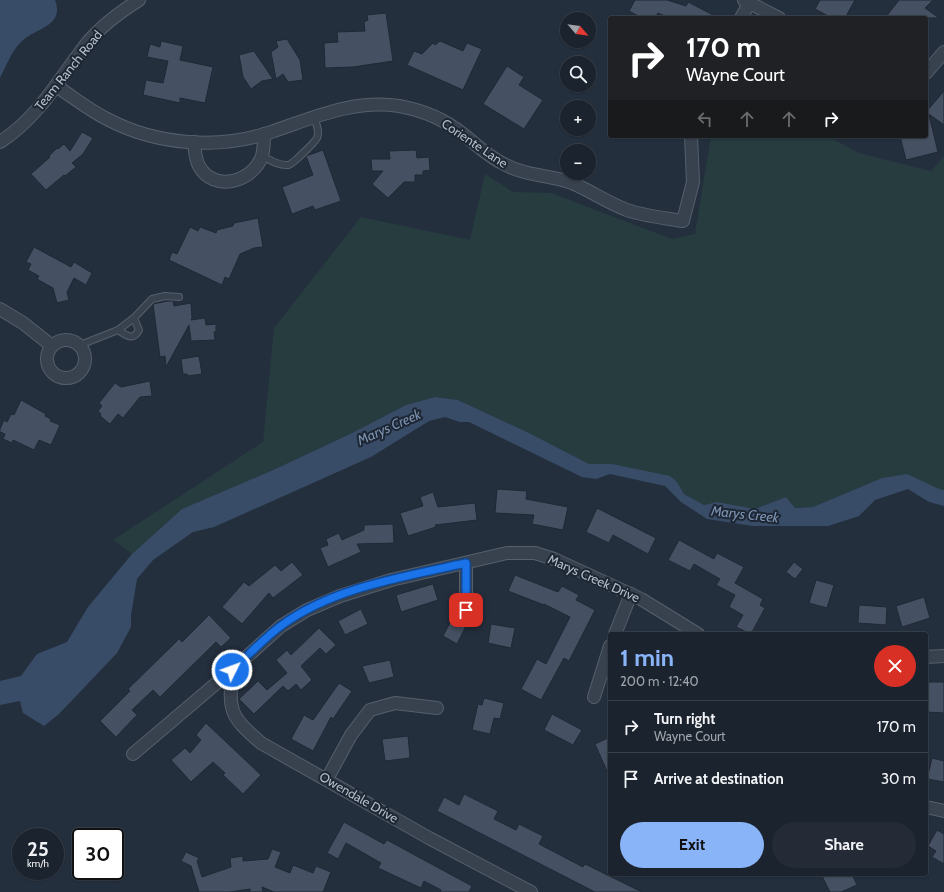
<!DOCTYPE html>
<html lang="en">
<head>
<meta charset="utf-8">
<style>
	:root { --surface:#1b232e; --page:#242b36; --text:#f1f3f6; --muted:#a0a4aa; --line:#39404a; --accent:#8ab4f8 }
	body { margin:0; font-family:Cabin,sans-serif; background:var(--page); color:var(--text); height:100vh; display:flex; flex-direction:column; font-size:15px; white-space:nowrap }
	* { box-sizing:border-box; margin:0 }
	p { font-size:13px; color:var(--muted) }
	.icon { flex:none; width:22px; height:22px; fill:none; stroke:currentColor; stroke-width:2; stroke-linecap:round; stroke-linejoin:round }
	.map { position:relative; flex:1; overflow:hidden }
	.sheet { position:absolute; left:608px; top:632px; width:320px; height:244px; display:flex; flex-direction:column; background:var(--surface); border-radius:4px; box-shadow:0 1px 3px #0004,0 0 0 1px var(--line) }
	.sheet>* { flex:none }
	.banner { position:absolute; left:608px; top:16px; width:320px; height:122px; border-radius:4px; box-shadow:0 1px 3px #0004,0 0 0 1px var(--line); background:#202124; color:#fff; overflow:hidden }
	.needle { width:26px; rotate:118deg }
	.buttons { position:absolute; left:560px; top:12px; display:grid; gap:8px }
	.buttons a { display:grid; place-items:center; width:36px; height:36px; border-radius:50%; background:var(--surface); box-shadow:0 1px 3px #0004,0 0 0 1px var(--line); font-size:20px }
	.speed { position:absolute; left:12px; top:828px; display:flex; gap:8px; font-size:20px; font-weight:700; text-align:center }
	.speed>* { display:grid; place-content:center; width:52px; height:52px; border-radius:50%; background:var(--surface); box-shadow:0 1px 3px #0004,0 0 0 1px var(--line); line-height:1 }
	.speed small { font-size:10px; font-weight:400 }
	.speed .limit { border:2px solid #111; border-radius:6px; background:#fff; color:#111 }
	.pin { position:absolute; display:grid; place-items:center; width:34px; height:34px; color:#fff; margin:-17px; border-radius:8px; box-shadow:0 2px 6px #0006 }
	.me { position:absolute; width:44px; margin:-22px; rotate:48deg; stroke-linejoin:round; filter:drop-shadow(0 0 3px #0008) }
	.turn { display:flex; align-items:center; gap:14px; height:84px; padding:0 12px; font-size:18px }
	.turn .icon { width:52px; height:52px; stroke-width:2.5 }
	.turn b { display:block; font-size:28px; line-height:34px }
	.lanes { display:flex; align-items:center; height:38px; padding:0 12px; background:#0003; justify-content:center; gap:20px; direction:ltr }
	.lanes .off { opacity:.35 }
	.round { display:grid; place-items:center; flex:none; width:42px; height:42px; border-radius:21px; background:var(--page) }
	.summary { display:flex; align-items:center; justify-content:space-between; height:68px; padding:0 12px }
	h1 { font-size:24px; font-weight:800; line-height:30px; color:var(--accent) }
	.primary-button { display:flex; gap:8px; margin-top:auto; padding:8px 12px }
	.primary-button a { flex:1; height:46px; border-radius:24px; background:var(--accent); color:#111; font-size:16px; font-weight:800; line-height:46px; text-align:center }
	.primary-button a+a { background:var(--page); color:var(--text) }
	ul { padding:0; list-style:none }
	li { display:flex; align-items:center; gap:12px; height:52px; padding:0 12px; border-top:1px solid var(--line) }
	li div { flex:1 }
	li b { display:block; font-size:15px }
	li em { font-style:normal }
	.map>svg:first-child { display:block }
</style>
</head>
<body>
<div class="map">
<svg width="944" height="892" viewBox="0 0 944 892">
	<rect width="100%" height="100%" fill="#242f3e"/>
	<path fill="#263c3f" d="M 711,136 L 827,136 L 859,153 L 931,171 L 944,156 L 944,490 L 882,478 L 813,507 L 795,508 L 786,497 L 755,509 L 717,502 L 704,505 L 684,494 L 677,482 L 612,464 L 589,464 L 529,433 L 458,400 L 435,397 L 406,405 L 350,434 L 273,470 L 182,509 L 132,554 L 113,540 L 263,442 L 274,328 L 361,217 L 470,240 L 485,174 L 513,192 L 551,193 L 672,239 L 695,234 Z"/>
	<g fill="#394c67">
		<path d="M 0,0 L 55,0 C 65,26 36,28 22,41 C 12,50 6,66 0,78 Z"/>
		<path d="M 435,397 L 458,400 L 529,433 L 589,464 L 612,464 L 670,476 L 677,482 L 684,494 L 704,505 L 717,502 L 755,509 L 786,497 L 795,508 L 813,507 L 882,478 L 907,474 L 939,489 L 944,490 L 944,506 L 929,502 L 908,489 L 875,500 L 859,516 L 828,526 L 753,526 L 707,519 L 681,502 L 665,486 L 610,474 L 596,479 L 582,477 L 469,422 L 460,422 L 445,417 L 429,421 L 371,457 L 214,527 L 193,532 L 153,560 L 137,579 L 131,615 L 131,627 L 117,653 L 59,714 L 44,726 L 23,713 L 20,701 L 0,705 L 0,681 L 21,676 L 37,654 L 67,642 L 88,607 L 132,554 L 182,509 L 273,470 L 350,434 L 406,405 Z"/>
	</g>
	<g fill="#455162" stroke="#1f2835">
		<path d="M 635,0 L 667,0 L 686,6 L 688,2 L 719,18 L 670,18 L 658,13 L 655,18 L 650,18 L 644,15 L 642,18 L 629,11 Z"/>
		<path d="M 820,0 L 855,0 L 845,18 L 832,18 L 815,9 Z"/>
		<path d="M 899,0 L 933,0 L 925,8 L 939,18 L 885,18 Z"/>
		<path d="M 386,13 L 393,61 L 353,67 L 325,68 L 324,43 L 338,42 L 337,32 L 365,31 L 364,22 L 368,20 L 367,15 Z"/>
		<path d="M 287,39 L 300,60 L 303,80 L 288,82 L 283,74 L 276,79 L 271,52 L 278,47 L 276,41 Z"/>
		<path d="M 161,41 L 183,46 L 180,60 L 213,67 L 205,103 L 180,98 L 180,103 L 143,95 L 146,80 L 163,83 L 168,61 L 147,57 L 150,44 L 160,47 Z"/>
		<path d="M 440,41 L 463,51 L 467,43 L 482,49 L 463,90 L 407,65 L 414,51 L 422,54 L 433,43 L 435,45 Z"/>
		<path d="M 254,51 L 273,79 L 262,81 L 251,89 L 243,77 L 239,55 Z"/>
		<path d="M 507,66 L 524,77 L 519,85 L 543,100 L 524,129 L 483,104 Z"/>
		<path d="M 944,91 L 944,125 L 926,112 Z"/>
		<path d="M 929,115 L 938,152 L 906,160 L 900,136 L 926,136 L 926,116 Z"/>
		<path d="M 82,132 L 93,138 L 83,154 L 72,163 L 76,167 L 65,176 L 64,175 L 46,190 L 31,174 L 50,157 L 49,156 L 57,148 L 58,149 L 64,144 L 70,151 Z"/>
		<path d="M 323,150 L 341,201 L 315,210 L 313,206 L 292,214 L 282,187 L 313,175 L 306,156 Z"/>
		<path d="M 416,150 L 417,158 L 429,157 L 430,170 L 423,171 L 423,175 L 415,175 L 415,182 L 404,182 L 388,198 L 372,184 L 383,171 L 372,171 L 371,159 L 390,159 L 389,151 Z"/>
		<path d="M 258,218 L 263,247 L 254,248 L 240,254 L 229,279 L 225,277 L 222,285 L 169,260 L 172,252 L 177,254 L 190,227 L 198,231 L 200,227 L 216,233 L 217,230 L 233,226 L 234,223 Z"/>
		<path d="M 34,247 L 71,267 L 74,262 L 92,273 L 86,285 L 74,278 L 67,292 L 69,300 L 57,303 L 53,288 L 37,279 L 39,276 L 28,270 L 31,264 L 26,262 Z"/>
		<path d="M 168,301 L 173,301 L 174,306 L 191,303 L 192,318 L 191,320 L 205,318 L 206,325 L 216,324 L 216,332 L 214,332 L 215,340 L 191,341 L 189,325 L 166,367 L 165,356 L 160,357 L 153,304 Z"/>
		<path d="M 199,356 L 202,374 L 188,376 L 187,374 L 183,374 L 181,359 Z"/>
		<path d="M 150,381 L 152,396 L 140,397 L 123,418 L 118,414 L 110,424 L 100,416 L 101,414 L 98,411 L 102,406 L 99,403 L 115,383 L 121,387 Z"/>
		<path d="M 21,400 L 46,414 L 45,416 L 51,419 L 50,421 L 60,425 L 51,445 L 39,440 L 34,450 L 13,440 L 12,443 L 3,439 L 5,434 L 0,432 L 0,429 L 4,420 L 7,422 L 11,414 L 14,415 Z"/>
		<path d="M 497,489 L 527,491 L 526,499 L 568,507 L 563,530 L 532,524 L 534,515 L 495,513 Z"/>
		<path d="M 433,492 L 438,507 L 475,503 L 477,520 L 435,525 L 436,527 L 408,536 L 400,513 L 423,506 L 420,497 Z"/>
		<path d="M 597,508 L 656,538 L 648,554 L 613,535 L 609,543 L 586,532 Z"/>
		<path d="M 393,524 L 394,543 L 357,544 L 361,552 L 328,567 L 320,548 L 328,545 L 326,539 L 339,533 L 342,540 L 364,530 L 364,525 Z"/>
		<path d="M 679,540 L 714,559 L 717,553 L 744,567 L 735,583 L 763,599 L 760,605 L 765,608 L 751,634 L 736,627 L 743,615 L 729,607 L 735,595 L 716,585 L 720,579 L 694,564 L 690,571 L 668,560 Z"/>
		<path d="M 292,562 L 303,575 L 273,598 L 269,593 L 242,624 L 222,607 L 244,582 L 249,586 L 275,565 L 281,571 Z"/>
		<path d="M 794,562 L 803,569 L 795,579 L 786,572 Z"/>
		<path d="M 515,575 L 558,592 L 562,586 L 579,595 L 576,600 L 595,610 L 569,661 L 564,658 L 541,700 L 521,689 L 537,659 L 546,664 L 570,617 L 544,604 L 544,605 L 508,591 Z"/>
		<path d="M 816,580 L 834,585 L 827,608 L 809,603 Z"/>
		<path d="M 433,584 L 438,600 L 401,612 L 396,595 Z"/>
		<path d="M 924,597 L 930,618 L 902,627 L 896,606 Z"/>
		<path d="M 859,605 L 887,607 L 886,625 L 858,623 Z"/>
		<path d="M 361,609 L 368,624 L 345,635 L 338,621 Z"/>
		<path d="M 209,615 L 231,638 L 221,647 L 216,642 L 160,697 L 153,690 L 132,710 L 137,715 L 116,737 L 100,721 L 130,691 L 128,689 L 179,639 L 182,642 Z"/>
		<path d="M 454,615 L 468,622 L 457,644 L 443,636 Z"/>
		<path d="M 491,624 L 515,628 L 511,648 L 488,643 Z"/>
		<path d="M 319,628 L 336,645 L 326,654 L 320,648 L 301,666 L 312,680 L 301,690 L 296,684 L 288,691 L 283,686 L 254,714 L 239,699 L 258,681 L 267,690 L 287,673 L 276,660 L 287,650 L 291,655 Z"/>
		<path d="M 390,660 L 394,677 L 369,683 L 362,666 Z"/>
		<path d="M 926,682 L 944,682 L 944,713 L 926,712 Z"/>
		<path d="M 339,683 L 352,691 L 333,719 L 331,717 L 313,751 L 291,739 L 304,715 L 313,720 Z"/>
		<path d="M 484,698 L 504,703 L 500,719 L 494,718 L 490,734 L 472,730 L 478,704 L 482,705 Z"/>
		<path d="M 552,714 L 582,730 L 573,745 L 544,730 Z"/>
		<path d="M 206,723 L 261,775 L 243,794 L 223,775 L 225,773 L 213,762 L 191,782 L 171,760 L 185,748 L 190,753 L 201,740 L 196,735 Z"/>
		<path d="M 408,736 L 410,758 L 385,761 L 382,739 Z"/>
		<path d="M 610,737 L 610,778 L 595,744 Z"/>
		<path d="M 932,758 L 944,761 L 944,782 L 927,779 Z"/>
		<path d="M 464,794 L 498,811 L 494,819 L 516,830 L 519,824 L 543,836 L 539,844 L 583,867 L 585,864 L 642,892 L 595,892 L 437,811 L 444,797 L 459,805 Z"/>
		<path d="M 344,822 L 384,844 L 387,840 L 472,886 L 469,892 L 440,892 L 441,890 L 424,881 L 421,888 L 378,868 L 381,863 L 346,843 L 338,859 L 327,853 Z"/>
		<path d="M 937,830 L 944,834 L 944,864 L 932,857 L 936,851 L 928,846 Z"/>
		<path d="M 272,849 L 281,852 L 275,867 L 290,873 L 293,865 L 313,873 L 316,866 L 331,872 L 323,892 L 274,892 L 262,887 L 263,892 L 250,892 L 250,889 L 230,892 L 199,892 L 191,866 L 181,861 L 186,852 L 199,858 L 197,861 L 202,877 L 231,867 L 230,858 L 243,856 L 243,861 L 268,859 Z"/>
		<path d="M 821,874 L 852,874 L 857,885 L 841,892 L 830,892 Z"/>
	</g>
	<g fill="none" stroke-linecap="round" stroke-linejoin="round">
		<g stroke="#565f6c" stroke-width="8">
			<g id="lane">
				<path d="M 262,156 C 270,160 279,166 288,165 C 292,165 315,142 317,138 C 320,131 316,123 314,117"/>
				<path d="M 118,330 C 127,336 133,341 139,330 L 134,318"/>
				<path d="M 80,345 L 118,330 L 134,318 L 152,299 L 165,296 L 179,297"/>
			</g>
		</g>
		<g stroke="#565f6c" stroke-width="14">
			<g id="street">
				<path d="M 744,0 L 779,18"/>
				<path d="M 741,18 L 751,0"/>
				<path d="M 926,73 L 944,52"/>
				<path d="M 56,86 C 73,97 89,110 107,119 C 156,145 219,150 271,132 C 313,118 353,99 399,106 C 422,110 445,120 463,134 C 477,145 489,157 504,164 C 525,176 550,175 572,183 C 591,191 608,203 627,210 C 644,216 665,218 683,221 L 693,182 L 691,136"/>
				<path d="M 0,142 C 38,118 60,78 87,43 C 101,26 120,12 139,0"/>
				<path d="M 194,142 C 195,150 195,159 199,166 C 214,193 253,182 262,156 C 264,149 264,141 264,134"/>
				<path d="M 0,309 L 23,323 L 52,346"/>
				<circle cx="66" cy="359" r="19"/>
				<path d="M 466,563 L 466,610"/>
				<path d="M 615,634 L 631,594"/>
				<path d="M 926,657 L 944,656"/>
				<path d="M 232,670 C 229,712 229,715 261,743 L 429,838 L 531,892"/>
				<path d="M 594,697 L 610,646"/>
				<path d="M 133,754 L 232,670 L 281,626 L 307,610 L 340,596 L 391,580 L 507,553 L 535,553 L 554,559 L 641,599 L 698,634"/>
				<path d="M 327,779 L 351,735 L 370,710 L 395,703 L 437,708"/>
				<path d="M 926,807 L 944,811"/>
			</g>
		</g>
		<use href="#lane" stroke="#38414e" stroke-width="6"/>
		<use href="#street" stroke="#38414e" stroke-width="12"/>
	</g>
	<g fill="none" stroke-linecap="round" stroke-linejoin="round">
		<g stroke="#114b97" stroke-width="10">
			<path id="route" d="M 232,670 C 248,656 264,638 282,625 C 334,587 404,577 466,563 L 466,610"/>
		</g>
		<use href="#route" stroke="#1a73e8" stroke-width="7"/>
	</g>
	<g text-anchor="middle" stroke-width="4" stroke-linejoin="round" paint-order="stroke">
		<g font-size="13" fill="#b4bcc9" stroke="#1d2633">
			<text transform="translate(68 70) rotate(-51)" y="5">Team Ranch Road</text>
			<text transform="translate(475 143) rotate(34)" y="5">Coriente Lane</text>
			<text transform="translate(594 578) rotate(24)" y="5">Marys Creek Drive</text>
			<text transform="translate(359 797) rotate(30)" y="5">Owendale Drive</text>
		</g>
		<g font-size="14" font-style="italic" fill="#7c92b1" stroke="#1d2633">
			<text transform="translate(389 427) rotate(-24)" y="5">Marys Creek</text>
			<text transform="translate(745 514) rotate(6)" y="5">Marys Creek</text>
		</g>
	</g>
</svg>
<div class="buttons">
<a><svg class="needle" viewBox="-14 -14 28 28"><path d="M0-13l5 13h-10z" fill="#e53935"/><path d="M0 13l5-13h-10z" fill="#a0a4aa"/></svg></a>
<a><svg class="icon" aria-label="search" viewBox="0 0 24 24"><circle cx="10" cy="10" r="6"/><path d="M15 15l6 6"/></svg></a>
<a>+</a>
<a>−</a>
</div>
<div class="speed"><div>25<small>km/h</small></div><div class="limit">30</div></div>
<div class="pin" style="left:466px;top:610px;background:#d93025"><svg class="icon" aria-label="arrive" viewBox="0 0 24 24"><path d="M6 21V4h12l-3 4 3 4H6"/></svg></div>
<svg class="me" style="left:232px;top:670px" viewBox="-20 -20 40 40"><circle r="17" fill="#1a73e8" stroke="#fff" stroke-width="3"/><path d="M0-11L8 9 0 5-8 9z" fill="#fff"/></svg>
<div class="banner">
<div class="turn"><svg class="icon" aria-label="right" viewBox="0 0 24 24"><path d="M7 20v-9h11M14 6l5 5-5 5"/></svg><div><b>170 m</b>Wayne Court</div></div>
<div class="lanes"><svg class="icon off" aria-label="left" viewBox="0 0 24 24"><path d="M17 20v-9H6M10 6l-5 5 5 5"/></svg><svg class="icon off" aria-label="ahead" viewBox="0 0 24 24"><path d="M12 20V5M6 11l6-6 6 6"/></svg><svg class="icon off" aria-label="ahead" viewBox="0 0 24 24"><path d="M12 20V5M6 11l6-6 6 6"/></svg><svg class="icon" aria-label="right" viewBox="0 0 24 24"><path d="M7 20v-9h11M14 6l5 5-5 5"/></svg></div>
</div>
<section class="sheet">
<div class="summary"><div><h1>1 min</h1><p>200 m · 12:40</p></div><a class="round" style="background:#d93025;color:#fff"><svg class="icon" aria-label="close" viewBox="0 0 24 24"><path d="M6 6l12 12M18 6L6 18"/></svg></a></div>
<ul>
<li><svg class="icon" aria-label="right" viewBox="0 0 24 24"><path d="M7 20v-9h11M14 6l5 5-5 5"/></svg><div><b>Turn right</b><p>Wayne Court</p></div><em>170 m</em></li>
<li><svg class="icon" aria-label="arrive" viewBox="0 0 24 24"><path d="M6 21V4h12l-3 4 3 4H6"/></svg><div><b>Arrive at destination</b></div><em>30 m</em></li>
</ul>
<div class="primary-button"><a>Exit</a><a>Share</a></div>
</section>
</div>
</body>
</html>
